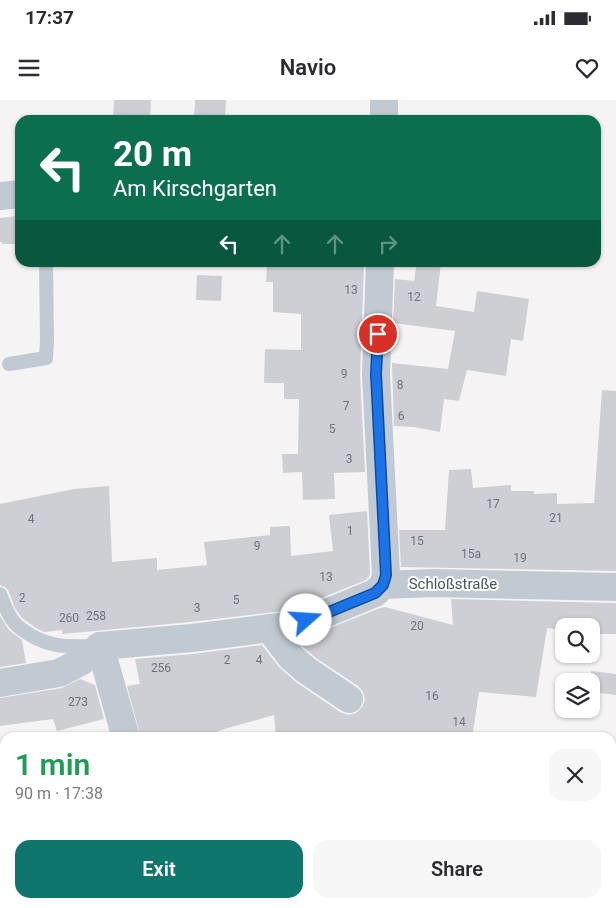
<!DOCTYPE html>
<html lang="en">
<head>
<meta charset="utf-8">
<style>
	:root { --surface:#fff; --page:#f7f7f7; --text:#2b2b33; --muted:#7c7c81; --accent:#0f766e }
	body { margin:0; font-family:Roboto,sans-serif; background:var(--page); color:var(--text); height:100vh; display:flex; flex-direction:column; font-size:19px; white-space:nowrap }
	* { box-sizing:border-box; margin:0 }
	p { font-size:16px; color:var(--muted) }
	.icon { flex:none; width:28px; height:28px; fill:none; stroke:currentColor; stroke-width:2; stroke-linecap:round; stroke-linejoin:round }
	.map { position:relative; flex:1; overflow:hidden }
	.side { position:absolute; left:0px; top:632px; width:616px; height:176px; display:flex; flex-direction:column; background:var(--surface); border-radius:15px 15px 0 0; box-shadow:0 1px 4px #0004 }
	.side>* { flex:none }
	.guide { position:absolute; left:15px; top:15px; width:586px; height:152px; border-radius:15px; box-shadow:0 1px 4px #0004; background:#0b6e4f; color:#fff; overflow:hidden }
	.fabs { position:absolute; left:555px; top:518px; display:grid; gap:10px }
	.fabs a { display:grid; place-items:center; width:45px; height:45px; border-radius:10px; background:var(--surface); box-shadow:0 1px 4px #0004; font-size:25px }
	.pin { position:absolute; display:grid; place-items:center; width:42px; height:42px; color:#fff; margin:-21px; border:2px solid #fff; border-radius:50%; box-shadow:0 1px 5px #0007 }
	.me { position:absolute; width:55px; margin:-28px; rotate:71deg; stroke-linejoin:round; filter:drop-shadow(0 0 4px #0008) }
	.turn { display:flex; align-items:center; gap:18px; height:105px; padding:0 15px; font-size:22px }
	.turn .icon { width:65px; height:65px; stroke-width:2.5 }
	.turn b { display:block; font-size:35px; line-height:42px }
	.lanes { display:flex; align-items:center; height:48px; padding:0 15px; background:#0003; justify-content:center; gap:25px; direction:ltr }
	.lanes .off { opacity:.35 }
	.round { display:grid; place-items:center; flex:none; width:52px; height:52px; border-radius:15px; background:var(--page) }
	.summary { display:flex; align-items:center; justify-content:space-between; height:85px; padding:0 15px }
	h1 { font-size:30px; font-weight:600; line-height:38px; color:#1e9e55 }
	.primary-button { display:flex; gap:10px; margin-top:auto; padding:10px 15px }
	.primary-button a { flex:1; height:58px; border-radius:15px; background:var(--accent); color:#fff; font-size:20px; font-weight:600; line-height:58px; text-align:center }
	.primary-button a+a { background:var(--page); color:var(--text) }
	.status { display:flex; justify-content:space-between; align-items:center; height:35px; padding:0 25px; background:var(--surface); direction:ltr }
	.status svg { height:14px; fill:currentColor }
	header { display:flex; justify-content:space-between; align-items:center; height:65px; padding:0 15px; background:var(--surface); font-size:22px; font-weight:600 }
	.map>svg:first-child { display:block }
</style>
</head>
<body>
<div class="status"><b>17:37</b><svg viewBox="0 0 49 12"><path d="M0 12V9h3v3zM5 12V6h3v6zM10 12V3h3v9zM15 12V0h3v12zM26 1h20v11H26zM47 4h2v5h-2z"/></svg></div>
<header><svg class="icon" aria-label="menu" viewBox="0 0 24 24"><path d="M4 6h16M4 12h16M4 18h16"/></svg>Navio<svg class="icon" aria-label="heart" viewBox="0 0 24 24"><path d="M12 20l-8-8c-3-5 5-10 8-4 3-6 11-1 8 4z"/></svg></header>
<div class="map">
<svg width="616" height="808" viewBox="0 0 616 808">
	<rect width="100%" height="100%" fill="#f5f3f3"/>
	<g fill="#cdcfd5">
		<path d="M 114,0 L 151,0 L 150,20 L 113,20 Z"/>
		<path d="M 195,0 L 226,0 L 225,20 L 194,20 Z"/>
		<path d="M 20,116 L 20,144 L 2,144 L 2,142 L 0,142 L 0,118 Z"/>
		<path d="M 267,162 L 313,162 L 364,165 L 360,275 L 365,372 L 334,373 L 335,399 L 303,400 L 302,372 L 283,373 L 282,354 L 298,354 L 299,299 L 284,299 L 284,283 L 264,283 L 265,249 L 301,250 L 301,214 L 273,212 L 273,182 L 266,182 Z"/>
		<path d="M 417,162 L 441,162 L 436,206 L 474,212 L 477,191 L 529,199 L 523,241 L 511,239 L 506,276 L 467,270 L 459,301 L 444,299 L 440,332 L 414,327 L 394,326 L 392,263 L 448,269 L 455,231 L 393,223 L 395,179 L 414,181 Z"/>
		<path d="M 197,175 L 222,176 L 221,201 L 196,200 Z"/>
		<path d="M 602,290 L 616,291 L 616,471 L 401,467 L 399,430 L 445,430 L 449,370 L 471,369 L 473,388 L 511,385 L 511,391 L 534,391 L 534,394 L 557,393 L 557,404 L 594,403 Z"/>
		<path d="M 109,386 L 112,462 L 157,458 L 157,470 L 207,465 L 204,442 L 270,435 L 270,427 L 290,426 L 291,456 L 333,451 L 329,415 L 367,411 L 370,473 L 369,477 L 366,480 L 319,499 L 284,511 L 190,522 L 95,531 L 62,534 L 62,530 L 44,532 L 36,528 L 22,518 L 15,508 L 8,490 L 5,487 L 0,485 L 0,404 L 74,389 Z"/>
		<path d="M 451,499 L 616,503 L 616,534 L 591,534 L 591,526 L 556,526 L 556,529 L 547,528 L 536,597 L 479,592 L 472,638 L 276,638 L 274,615 L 221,630 L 204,638 L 141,638 L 127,586 L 140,584 L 135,559 L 193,554 L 262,545 L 279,567 L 296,582 L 340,612 L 348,615 L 356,613 L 362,607 L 365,600 L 363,592 L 358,586 L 316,558 L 302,546 L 297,539 L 330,528 L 380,508 L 385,507 L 453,525 Z"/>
		<path d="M 0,516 L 9,530 L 22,540 L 26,563 L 0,567 Z"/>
		<path d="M 591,571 L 616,574 L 616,595 L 591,592 Z"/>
		<path d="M 80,579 L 95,585 L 104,619 L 57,631 L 53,619 L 0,626 L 0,598 L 62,588 Z"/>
	</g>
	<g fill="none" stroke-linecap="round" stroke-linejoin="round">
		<g stroke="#c1cad2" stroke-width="14">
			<path d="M 9,264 L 46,258 L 47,240 L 46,162"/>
			<path d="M 0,494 C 4,503 7,514 14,522 C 18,528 26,532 32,536 C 56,549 71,546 97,546"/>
			<path d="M 405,804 L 406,808"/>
		</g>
		<g stroke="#c1cad2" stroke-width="28">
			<path d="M 384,20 L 384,0"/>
			<path d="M 0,96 L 20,94"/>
			<path d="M 380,162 L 376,274 L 386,475 L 383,485"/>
			<path d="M 269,528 L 291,557 L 306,570 L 349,599"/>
			<path d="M 100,546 L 192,538 L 287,526 L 324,514 L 375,493 L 383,485 L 433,483 L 616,487"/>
			<path d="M 100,546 L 126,638"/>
			<path d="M 0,583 L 59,573 L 82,561 L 100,546"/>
			<path d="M 175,808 L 176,804"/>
		</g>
		<g stroke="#c1cad2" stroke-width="28">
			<path d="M 611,759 L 616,759"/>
			<path d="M 99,808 L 114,804"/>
		</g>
	</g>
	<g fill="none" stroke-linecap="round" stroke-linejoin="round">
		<g stroke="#114b97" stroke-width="12">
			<path id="route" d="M 306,520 L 324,514 L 375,493 L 383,485 L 386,475 L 376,274 L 378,234"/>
		</g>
		<use href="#route" stroke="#1a73e8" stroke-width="9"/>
	</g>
	<g text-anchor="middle" stroke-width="4" stroke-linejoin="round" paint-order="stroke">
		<g font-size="12" fill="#6b747e">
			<text x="351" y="194">13</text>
			<text x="414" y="201">12</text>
			<text x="344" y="278">9</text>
			<text x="400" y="289">8</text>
			<text x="346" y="310">7</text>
			<text x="401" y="320">6</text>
			<text x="332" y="333">5</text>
			<text x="349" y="363">3</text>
			<text x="493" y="408">17</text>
			<text x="556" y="422">21</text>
			<text x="31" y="423">4</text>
			<text x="350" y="435">1</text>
			<text x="417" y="445">15</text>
			<text x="257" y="450">9</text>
			<text x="471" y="458">15a</text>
			<text x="520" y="462">19</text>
			<text x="326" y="481">13</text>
			<text x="22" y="502">2</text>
			<text x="236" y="504">5</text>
			<text x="197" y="512">3</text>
			<text x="96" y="520">258</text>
			<text x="69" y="522">260</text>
			<text x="417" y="530">20</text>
			<text x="227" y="564">2</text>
			<text x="259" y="564">4</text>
			<text x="161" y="572">256</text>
			<text x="432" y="600">16</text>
			<text x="78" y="606">273</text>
			<text x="459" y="626">14</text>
		</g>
		<g font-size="15" fill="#4a5661" stroke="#fff">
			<text x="453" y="489">Schloßstraße</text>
		</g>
	</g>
</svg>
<div class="fabs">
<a><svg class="icon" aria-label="search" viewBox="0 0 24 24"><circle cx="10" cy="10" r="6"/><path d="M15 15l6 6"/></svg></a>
<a><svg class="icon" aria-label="layers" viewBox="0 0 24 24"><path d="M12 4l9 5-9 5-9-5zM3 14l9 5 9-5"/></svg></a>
</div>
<div class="pin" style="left:378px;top:234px;background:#d93025"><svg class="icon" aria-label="arrive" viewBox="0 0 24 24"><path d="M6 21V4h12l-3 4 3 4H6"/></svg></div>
<svg class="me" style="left:306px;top:520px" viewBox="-20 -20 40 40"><circle r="19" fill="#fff"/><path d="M0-13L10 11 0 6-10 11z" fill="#1a73e8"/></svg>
<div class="guide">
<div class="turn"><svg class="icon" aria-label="left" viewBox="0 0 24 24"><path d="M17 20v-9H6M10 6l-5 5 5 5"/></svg><div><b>20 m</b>Am Kirschgarten</div></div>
<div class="lanes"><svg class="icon" aria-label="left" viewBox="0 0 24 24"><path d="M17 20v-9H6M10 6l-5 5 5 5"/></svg><svg class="icon off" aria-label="ahead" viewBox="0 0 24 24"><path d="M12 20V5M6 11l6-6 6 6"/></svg><svg class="icon off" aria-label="ahead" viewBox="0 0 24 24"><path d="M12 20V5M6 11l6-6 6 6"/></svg><svg class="icon off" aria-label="right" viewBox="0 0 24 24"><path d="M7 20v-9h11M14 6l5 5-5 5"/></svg></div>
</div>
<section class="side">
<div class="summary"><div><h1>1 min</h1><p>90 m · 17:38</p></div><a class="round"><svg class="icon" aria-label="close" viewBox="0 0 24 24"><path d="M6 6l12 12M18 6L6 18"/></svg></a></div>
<div class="primary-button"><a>Exit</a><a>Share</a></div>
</section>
</div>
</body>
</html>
